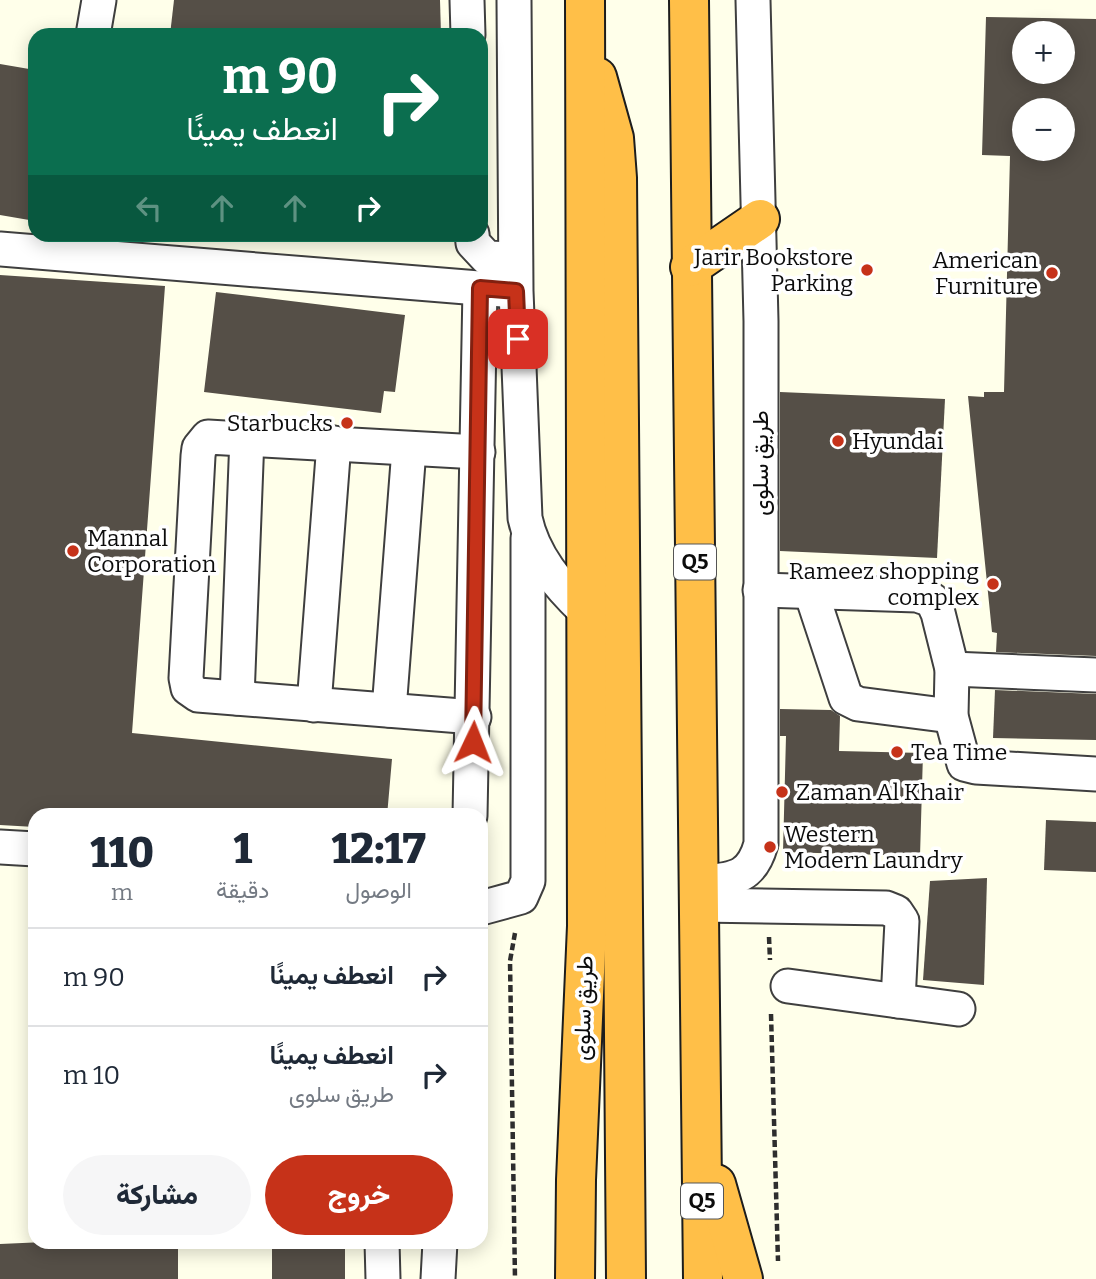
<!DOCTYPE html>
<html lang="ar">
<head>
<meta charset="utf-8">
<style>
	:root { --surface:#fff; --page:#f6f6f7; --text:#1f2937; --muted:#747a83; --line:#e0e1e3; --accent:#c63219 }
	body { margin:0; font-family:Bitter,Vazirmatn,serif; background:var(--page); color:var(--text); direction:rtl; height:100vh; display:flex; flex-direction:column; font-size:26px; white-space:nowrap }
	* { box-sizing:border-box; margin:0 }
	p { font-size:23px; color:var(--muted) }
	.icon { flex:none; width:38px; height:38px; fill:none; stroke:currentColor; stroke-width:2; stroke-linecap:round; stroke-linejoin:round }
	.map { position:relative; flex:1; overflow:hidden; direction:ltr }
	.sheet { position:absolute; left:28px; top:808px; width:460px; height:441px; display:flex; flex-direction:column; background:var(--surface); border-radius:21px; box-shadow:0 4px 18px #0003; direction:rtl }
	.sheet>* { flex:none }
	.hud { position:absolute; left:28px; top:28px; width:460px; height:214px; border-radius:21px; box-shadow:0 4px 18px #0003; direction:rtl; background:#0b6e4f; color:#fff; overflow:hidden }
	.buttons { position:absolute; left:1012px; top:21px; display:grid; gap:14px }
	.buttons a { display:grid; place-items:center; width:63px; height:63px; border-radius:50%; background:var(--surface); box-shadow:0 4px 18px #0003; font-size:35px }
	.pin { position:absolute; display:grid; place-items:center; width:60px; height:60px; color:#fff; margin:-30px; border-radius:14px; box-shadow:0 4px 10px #0006 }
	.me { position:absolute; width:77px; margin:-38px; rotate:2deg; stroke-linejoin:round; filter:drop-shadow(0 0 5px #0008) }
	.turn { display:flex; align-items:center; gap:24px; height:147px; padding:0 35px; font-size:32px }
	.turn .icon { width:91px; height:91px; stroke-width:2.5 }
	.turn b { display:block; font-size:49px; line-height:60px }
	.lanes { display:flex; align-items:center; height:66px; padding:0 35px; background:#0003; justify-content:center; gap:35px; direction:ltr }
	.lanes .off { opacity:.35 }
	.eta { display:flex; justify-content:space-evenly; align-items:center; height:119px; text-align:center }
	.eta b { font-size:42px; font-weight:800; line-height:49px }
	.action { display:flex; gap:14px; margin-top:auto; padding:14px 35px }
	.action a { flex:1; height:80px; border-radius:42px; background:var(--accent); color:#fff; font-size:28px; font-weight:800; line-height:80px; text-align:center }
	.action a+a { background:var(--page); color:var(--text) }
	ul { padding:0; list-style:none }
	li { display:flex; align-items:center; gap:21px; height:98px; padding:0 35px; border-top:2px solid var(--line) }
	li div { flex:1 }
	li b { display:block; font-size:26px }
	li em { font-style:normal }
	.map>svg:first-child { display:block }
</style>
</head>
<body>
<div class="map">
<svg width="1096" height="1279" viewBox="0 0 1096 1279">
	<rect width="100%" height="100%" fill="#ffffea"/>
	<g fill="#554f47" fill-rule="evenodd">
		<path d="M 174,0 L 440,0 L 441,35 L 170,35 Z"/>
		<path d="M 986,17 L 1096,19 L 1096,656 L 996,652 L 997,633 L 992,632 L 968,396 L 984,397 L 984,392 L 1004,392 L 1010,156 L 982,155 ZM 1024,33 L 1062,33 L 1062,72 L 1024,72 ZM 1024,110 L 1062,110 L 1062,149 L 1024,149 Z"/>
		<path d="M 0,64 L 35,70 L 35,221 L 0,215 Z"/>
		<path d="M 0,275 L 165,286 L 132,733 L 392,759 L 387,816 L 35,816 L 35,827 L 0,825 Z"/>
		<path d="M 216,292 L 405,315 L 395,392 L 384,391 L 381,413 L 204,392 Z"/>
		<path d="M 780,392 L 945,399 L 937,558 L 780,551 Z"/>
		<path d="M 995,690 L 1096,694 L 1096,740 L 993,738 Z"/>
		<path d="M 780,709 L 831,710 L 840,716 L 839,751 L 923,753 L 920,856 L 783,852 L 786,736 L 780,736 Z"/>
		<path d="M 1046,820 L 1096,822 L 1096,872 L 1044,870 Z"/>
		<path d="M 987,878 L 984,985 L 923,980 L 930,881 Z"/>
		<path d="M 45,1242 L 178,1242 L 178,1279 L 0,1279 L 0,1244 Z"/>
		<rect x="272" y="1242" width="73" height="37"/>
	</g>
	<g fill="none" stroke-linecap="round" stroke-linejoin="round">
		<g stroke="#3f3f3f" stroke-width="37">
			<g id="minor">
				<path d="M 467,0 L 468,35"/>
				<path d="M 514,0 L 516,291 L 525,518 C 533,556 558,585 585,611"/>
				<path d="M 93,35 L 99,0"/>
				<path d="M 472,234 L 473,243 L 487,258 L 515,259"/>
				<path d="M 0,249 L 503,290"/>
				<path d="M 760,590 L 917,595 L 932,600 L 938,613 L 952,669 L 951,716 L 964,764 L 976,767 L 1096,774"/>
				<path d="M 811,592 L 846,698 L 858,704 L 951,716"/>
				<path d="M 952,669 L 1096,675"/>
				<path d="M 237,698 L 247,437"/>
				<path d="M 314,705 L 334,443"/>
				<path d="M 389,710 L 409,449"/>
				<path d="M 474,717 L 198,695 L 188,688 L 186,678 L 198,456 L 199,448 L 208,437 L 478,452"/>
				<path d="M 470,816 L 480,288"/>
				<path d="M 0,847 L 35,849"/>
				<path d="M 699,883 C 732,879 751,880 761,844 L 761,321 L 753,0"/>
				<path d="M 699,905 L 886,908 L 896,912 L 902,921 L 898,1001"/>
				<path d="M 481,908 L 521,897 L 528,881 L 528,538"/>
				<path d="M 788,986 L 958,1009"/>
				<path d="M 382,1242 L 383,1279"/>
				<path d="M 438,1279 L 440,1242"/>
			</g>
		</g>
		<g stroke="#1d1d1d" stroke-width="42">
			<g id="highway">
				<path d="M 689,0 L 703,1279"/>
				<path d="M 597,77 L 614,138 L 617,178 L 626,1279"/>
				<path d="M 690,267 L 760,219"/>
				<path d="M 716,1184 L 743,1279"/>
				<path d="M 575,1279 L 576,1180 L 587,926 L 585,0"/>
			</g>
		</g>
		<g stroke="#2e2e2e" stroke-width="4.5" stroke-dasharray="7 3.5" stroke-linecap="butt">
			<path d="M 515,933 L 510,961 L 515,1279"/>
			<path d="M 769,937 L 770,960"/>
			<path d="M 771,1014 L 778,1261"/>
		</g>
		<use href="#minor" stroke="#fff" stroke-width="33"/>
		<use href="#highway" stroke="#ffbf48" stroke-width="38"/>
	</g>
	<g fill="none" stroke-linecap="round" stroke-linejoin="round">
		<g stroke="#812010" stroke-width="18">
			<path id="route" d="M 473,742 L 480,288 L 516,291 L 518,339"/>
		</g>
		<use href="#route" stroke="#c63219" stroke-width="12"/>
	</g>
	<g fill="#c63219" stroke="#fff" stroke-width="2.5">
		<circle cx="867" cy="270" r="7"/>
		<circle cx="1052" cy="273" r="7"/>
		<circle cx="347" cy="423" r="7"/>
		<circle cx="838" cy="441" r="7"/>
		<circle cx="73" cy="551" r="7"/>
		<circle cx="993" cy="584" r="7"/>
		<circle cx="897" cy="752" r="7"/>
		<circle cx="782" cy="792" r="7"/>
		<circle cx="770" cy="847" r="7"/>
	</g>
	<g text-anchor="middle" stroke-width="7" stroke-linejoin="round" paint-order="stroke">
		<g fill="#fff" stroke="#555" stroke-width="2">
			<rect x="674" y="544.5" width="42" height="35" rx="5"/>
			<rect x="681" y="1183.5" width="42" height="35" rx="5"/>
		</g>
		<g font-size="21" font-weight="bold" fill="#0c0c0c">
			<text x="695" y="569">Q5</text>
			<text x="702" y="1208">Q5</text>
		</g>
		<g font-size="23" fill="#0c0c0c" stroke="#fff" text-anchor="start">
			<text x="853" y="265" text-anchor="end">Jarir Bookstore<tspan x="853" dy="26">Parking</tspan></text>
			<text x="1038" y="268" text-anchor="end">American<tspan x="1038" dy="26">Furniture</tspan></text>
			<text x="333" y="431" text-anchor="end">Starbucks</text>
			<text x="852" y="449">Hyundai</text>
			<text x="87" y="546">Mannal<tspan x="87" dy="26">Corporation</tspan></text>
			<text x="979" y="579" text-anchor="end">Rameez shopping<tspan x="979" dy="26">complex</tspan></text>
			<text x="911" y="760">Tea Time</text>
			<text x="796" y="800">Zaman Al Khair</text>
			<text x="784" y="842">Western<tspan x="784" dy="26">Modern Laundry</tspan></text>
		</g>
		<g font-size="23" fill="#0c0c0c" stroke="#fff">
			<text transform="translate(760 463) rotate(-90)" y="8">طريق سلوى</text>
			<text transform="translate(583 1008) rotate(-88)" y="8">طريق سلوى</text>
		</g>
	</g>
</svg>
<div class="buttons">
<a>+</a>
<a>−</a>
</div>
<div class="pin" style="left:518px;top:339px;background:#d93025"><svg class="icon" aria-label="arrive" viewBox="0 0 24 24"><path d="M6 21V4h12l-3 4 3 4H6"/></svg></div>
<svg class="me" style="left:473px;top:742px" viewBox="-20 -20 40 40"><path d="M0-17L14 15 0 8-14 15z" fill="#c63219" stroke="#fff" stroke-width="4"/></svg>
<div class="hud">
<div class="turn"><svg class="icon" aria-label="right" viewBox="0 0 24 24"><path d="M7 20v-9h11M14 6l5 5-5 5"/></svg><div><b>90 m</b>انعطف يمينًا</div></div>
<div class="lanes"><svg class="icon off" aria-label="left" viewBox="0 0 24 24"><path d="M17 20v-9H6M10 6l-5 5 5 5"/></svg><svg class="icon off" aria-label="ahead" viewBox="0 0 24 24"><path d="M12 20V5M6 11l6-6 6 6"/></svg><svg class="icon off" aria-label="ahead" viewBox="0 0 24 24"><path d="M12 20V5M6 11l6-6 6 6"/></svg><svg class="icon" aria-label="right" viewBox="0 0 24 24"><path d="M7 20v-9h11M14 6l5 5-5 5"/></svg></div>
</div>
<section class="sheet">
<div class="eta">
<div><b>12:17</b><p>الوصول</p></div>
<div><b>1</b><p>دقيقة</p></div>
<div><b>110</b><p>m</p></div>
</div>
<ul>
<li><svg class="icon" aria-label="right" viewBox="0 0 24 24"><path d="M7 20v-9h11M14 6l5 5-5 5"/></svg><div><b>انعطف يمينًا</b></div><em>90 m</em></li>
<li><svg class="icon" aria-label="right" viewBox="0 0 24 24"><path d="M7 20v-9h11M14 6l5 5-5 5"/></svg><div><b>انعطف يمينًا</b><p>طريق سلوى</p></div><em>10 m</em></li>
</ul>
<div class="action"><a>خروج</a><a>مشاركة</a></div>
</section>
</div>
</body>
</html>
